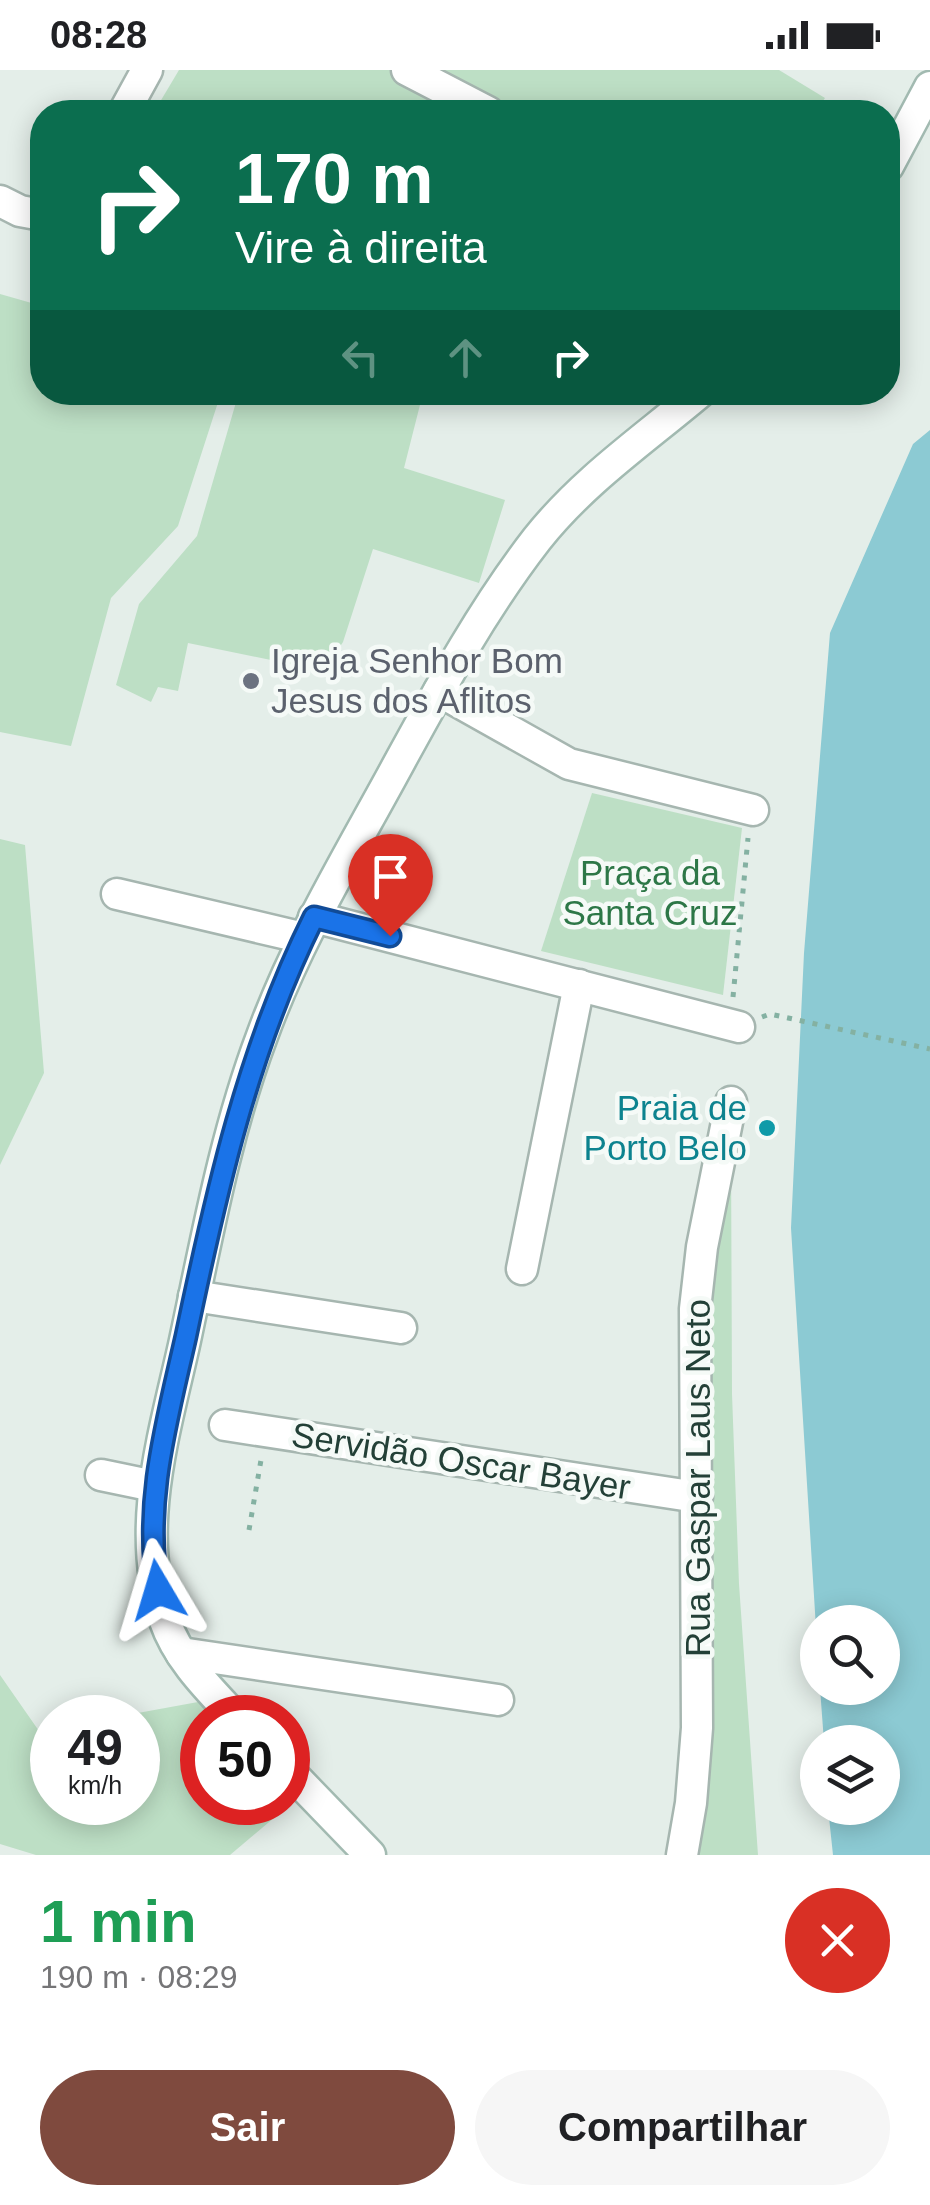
<!DOCTYPE html>
<html lang="pt">
<head>
<meta charset="utf-8">
<style>
	:root { --surface:#fff; --page:#f6f6f6; --text:#202124; --muted:#757577; --accent:#7f4a3e }
	body { margin:0; font-family:Arial,sans-serif; background:var(--page); color:var(--text); height:100vh; display:flex; flex-direction:column; font-size:38px; white-space:nowrap }
	* { box-sizing:border-box; margin:0 }
	p { font-size:32px; color:var(--muted) }
	.icon { flex:none; width:55px; height:55px; fill:none; stroke:currentColor; stroke-width:2; stroke-linecap:round; stroke-linejoin:round }
	.map { position:relative; height:1785px; overflow:hidden }
	.sheet { display:flex; flex-direction:column; background:var(--surface); flex:1 }
	.sheet>* { flex:none }
	.top-card { position:absolute; left:30px; top:30px; width:870px; height:305px; border-radius:40px; box-shadow:0 5px 25px #0003; background:#0b6e4f; color:#fff; overflow:hidden }
	.fabs { position:absolute; left:800px; top:1535px; display:grid; gap:20px }
	.fabs a { display:grid; place-items:center; width:100px; height:100px; border-radius:50%; background:var(--surface); box-shadow:0 5px 25px #0003; font-size:50px }
	.speed { position:absolute; left:30px; top:1625px; display:flex; gap:20px; font-size:50px; font-weight:700; text-align:center }
	.speed>* { display:grid; place-content:center; width:130px; height:130px; border-radius:50%; background:var(--surface); box-shadow:0 5px 25px #0003; line-height:1 }
	.speed small { font-size:25px; font-weight:400 }
	.speed .limit { border:15px solid #d22; background:#fff; color:#111 }
	.pin { position:absolute; display:grid; place-items:center; width:85px; height:85px; color:#fff; margin:-102px -42px; border-radius:50% 50% 50% 0; rotate:-45deg; box-shadow:0 0 10px #0007 }
	.pin .icon { rotate:45deg }
	.me { position:absolute; width:110px; margin:-55px; rotate:353deg; stroke-linejoin:round; filter:drop-shadow(0 0 8px #0008) }
	.turn { display:flex; align-items:center; gap:35px; height:210px; padding:0 40px; font-size:45px }
	.turn .icon { width:130px; height:130px; stroke-width:2.5 }
	.turn b { display:block; font-size:70px; line-height:85px }
	.lanes { display:flex; align-items:center; height:95px; padding:0 40px; background:#0003; justify-content:center; gap:50px; direction:ltr }
	.lanes .off { opacity:.35 }
	.round { display:grid; place-items:center; flex:none; width:105px; height:105px; border-radius:52px; background:var(--page) }
	.headline { display:flex; align-items:center; justify-content:space-between; height:170px; padding:0 40px }
	h1 { font-size:60px; font-weight:700; line-height:75px; color:#1e9e55 }
	.action { display:flex; gap:20px; margin-top:auto; padding:20px 40px }
	.action a { flex:1; height:115px; border-radius:60px; background:var(--accent); color:#fff; font-size:40px; font-weight:700; line-height:115px; text-align:center }
	.action a+a { background:var(--page); color:var(--text) }
	.status { display:flex; justify-content:space-between; align-items:center; height:70px; padding:0 50px; background:var(--surface); direction:ltr }
	.status svg { height:28px; fill:currentColor }
	.map>svg:first-child { display:block }
</style>
</head>
<body>
<div class="status"><b>08:28</b><svg viewBox="0 0 49 12"><path d="M0 12V9h3v3zM5 12V6h3v6zM10 12V3h3v9zM15 12V0h3v12zM26 1h20v11H26zM47 4h2v5h-2z"/></svg></div>
<div class="map">
<svg width="930" height="1785" viewBox="0 0 930 1785">
	<rect width="100%" height="100%" fill="#e4eee9"/>
	<g fill="#bddfc5">
		<path d="M 179,0 L 779,0 L 825,28 L 815,42 L 154,42 Z"/>
		<path d="M 0,224 L 42,236 L 42,322 L 221,323 L 178,456 L 111,528 L 71,676 L 0,662 Z"/>
		<path d="M 239,322 L 423,323 L 404,398 L 505,430 L 479,513 L 373,479 L 343,572 L 324,601 L 188,573 L 178,621 L 158,617 L 151,632 L 116,615 L 139,534 L 197,466 Z"/>
		<path d="M 592,723 L 742,758 L 723,925 L 541,881 Z"/>
		<path d="M 0,769 L 25,775 L 44,1003 L 0,1095 Z"/>
		<path d="M 731,1077 L 732,1324 L 739,1514 L 758,1785 L 692,1785 L 704,1257 Z"/>
		<path d="M 0,1605 L 39,1661 L 52,1659 L 52,1732 L 138,1732 L 138,1648 L 116,1647 L 198,1632 L 213,1647 L 202,1648 L 202,1732 L 288,1732 L 288,1724 L 294,1731 L 230,1785 L 36,1785 L 0,1774 Z"/>
	</g>
	<path fill="#8ccad3" d="M 930,360 L 930,1785 L 833,1785 L 828,1738 L 882,1738 L 882,1672 L 824,1672 L 820,1618 L 882,1618 L 882,1552 L 818,1552 L 817,1574 L 791,1158 L 804,883 L 830,563 L 913,374 Z"/>
	<g fill="none" stroke-linecap="round" stroke-linejoin="round">
		<g stroke="#a6b6b0" stroke-width="35">
			<g id="minor">
				<path d="M 407,0 L 488,42"/>
				<path d="M 124,42 L 147,0"/>
				<path d="M 0,131 L 20,141 L 42,145"/>
				<path d="M 439,621 L 569,694 L 753,740"/>
				<path d="M 117,824 L 304,868"/>
				<path d="M 314,847 L 739,957"/>
				<path d="M 522,1199 L 579,915"/>
				<path d="M 194,1226 L 401,1258"/>
				<path d="M 225,1355 L 697,1427"/>
				<path d="M 101,1405 L 154,1416"/>
				<path d="M 181,1583 L 498,1630"/>
				<path d="M 682,1785 L 691,1733 L 697,1658 L 695,1239 L 702,1177 L 731,1032"/>
			</g>
		</g>
		<g stroke="#a2bab1" stroke-width="35">
			<g id="secondary">
				<path d="M 888,96 L 930,17"/>
				<path d="M 236,1648 C 209,1619 178,1589 165,1551 C 134,1459 164,1365 184,1275 C 206,1172 225,1064 262,966 C 294,878 342,797 387,715 C 433,631 478,545 537,469 C 583,411 643,370 700,322"/>
				<path d="M 288,1700 L 370,1785"/>
			</g>
		</g>
		<g stroke="#84b1a2" stroke-width="5" stroke-dasharray="5 8" stroke-linecap="butt">
			<path d="M 733,927 L 748,768"/>
			<path d="M 762,947 L 770,944 L 930,979"/>
			<path d="M 249,1460 L 261,1390"/>
		</g>
		<use href="#minor" stroke="#fff" stroke-width="30"/>
		<use href="#secondary" stroke="#fff" stroke-width="30"/>
	</g>
	<g fill="none" stroke-linecap="round" stroke-linejoin="round">
		<g stroke="#114b97" stroke-width="25">
			<path id="route" d="M 158,1520 C 143,1433 167,1351 186,1266 C 216,1122 248,979 314,847 L 390,866"/>
		</g>
		<use href="#route" stroke="#1a73e8" stroke-width="18"/>
	</g>
	<circle fill="#6b7280" stroke="#f5faf7" stroke-width="4" cx="251" cy="611" r="10"/>
	<circle fill="#0f9aa8" stroke="#f5faf7" stroke-width="4" cx="767" cy="1058" r="10"/>
	<g text-anchor="middle" stroke-width="9" stroke-linejoin="round" paint-order="stroke">
		<g font-size="35" fill="#5b616d" stroke="#f5faf7" text-anchor="start">
			<text x="271" y="603">Igreja Senhor Bom<tspan x="271" dy="40">Jesus dos Aflitos</tspan></text>
		</g>
		<g font-size="35" fill="#2d7747" stroke="#f5faf7">
			<text x="650" y="815">Praça da<tspan x="650" dy="40">Santa Cruz</tspan></text>
		</g>
		<g font-size="35" fill="#0d838f" stroke="#f5faf7" text-anchor="end">
			<text x="747" y="1050">Praia de<tspan x="747" dy="40">Porto Belo</tspan></text>
		</g>
		<g font-size="35" fill="#234037" stroke="#f5faf7">
			<text transform="translate(461 1391) rotate(9)" y="12">Servidão Oscar Bayer</text>
			<text transform="translate(698 1408) rotate(-90)" y="12">Rua Gaspar Laus Neto</text>
		</g>
	</g>
</svg>
<div class="fabs">
<a><svg class="icon" aria-label="search" viewBox="0 0 24 24"><circle cx="10" cy="10" r="6"/><path d="M15 15l6 6"/></svg></a>
<a><svg class="icon" aria-label="layers" viewBox="0 0 24 24"><path d="M12 4l9 5-9 5-9-5zM3 14l9 5 9-5"/></svg></a>
</div>
<div class="speed"><div>49<small>km/h</small></div><div class="limit">50</div></div>
<div class="pin" style="left:390px;top:866px;background:#d93025"><svg class="icon" aria-label="arrive" viewBox="0 0 24 24"><path d="M6 21V4h12l-3 4 3 4H6"/></svg></div>
<svg class="me" style="left:158px;top:1520px" viewBox="-20 -20 40 40"><path d="M0-17L14 15 0 8-14 15z" fill="#1a73e8" stroke="#fff" stroke-width="4"/></svg>
<div class="top-card">
<div class="turn"><svg class="icon" aria-label="right" viewBox="0 0 24 24"><path d="M7 20v-9h11M14 6l5 5-5 5"/></svg><div><b>170 m</b>Vire à direita</div></div>
<div class="lanes"><svg class="icon off" aria-label="left" viewBox="0 0 24 24"><path d="M17 20v-9H6M10 6l-5 5 5 5"/></svg><svg class="icon off" aria-label="ahead" viewBox="0 0 24 24"><path d="M12 20V5M6 11l6-6 6 6"/></svg><svg class="icon" aria-label="right" viewBox="0 0 24 24"><path d="M7 20v-9h11M14 6l5 5-5 5"/></svg></div>
</div>
</div>
<section class="sheet">
<div class="headline"><div><h1>1 min</h1><p>190 m · 08:29</p></div><a class="round" style="background:#d93025;color:#fff"><svg class="icon" aria-label="close" viewBox="0 0 24 24"><path d="M6 6l12 12M18 6L6 18"/></svg></a></div>
<div class="action"><a>Sair</a><a>Compartilhar</a></div>
</section>
</body>
</html>
